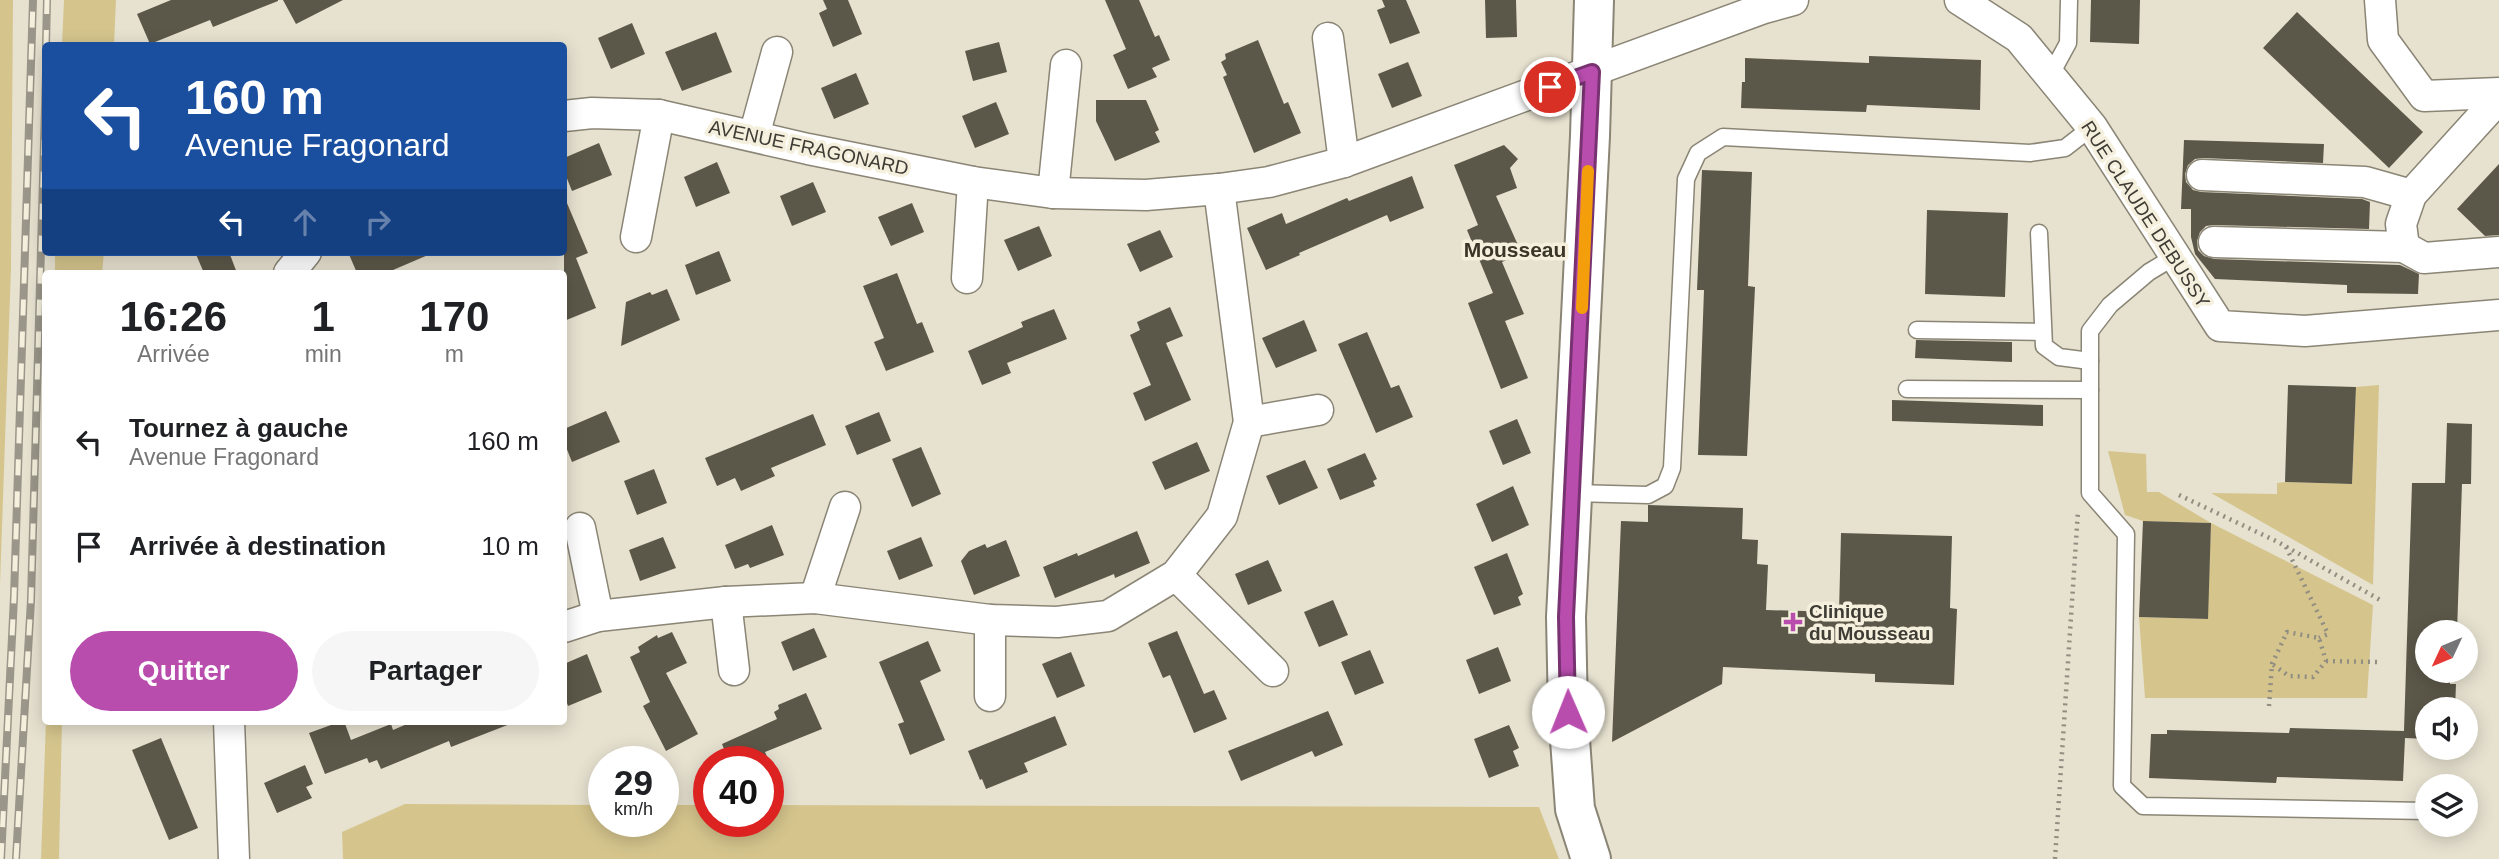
<!DOCTYPE html>
<html lang="fr">
<head>
<meta charset="utf-8">
<style>
	:root { --surface:#fff; --page:#f6f6f6; --text:#202124; --muted:#757577; --accent:#b84dae }
	body { margin:0; font-family:Arial,sans-serif; background:var(--page); color:var(--text); height:100vh; display:flex; flex-direction:column; font-size:26px; white-space:nowrap }
	* { box-sizing:border-box; margin:0 }
	p { font-size:23px; color:var(--muted) }
	.icon { flex:none; width:38px; height:38px; fill:none; stroke:currentColor; stroke-width:2; stroke-linecap:round; stroke-linejoin:round }
	.map { position:relative; flex:1; overflow:hidden }
	.drawer { position:absolute; left:42px; top:270px; width:525px; height:455px; display:flex; flex-direction:column; background:var(--surface); border-radius:7px; box-shadow:0 4px 18px #0003 }
	.drawer>* { flex:none }
	.top-card { position:absolute; left:42px; top:42px; width:525px; height:214px; border-radius:7px; box-shadow:0 4px 18px #0003; background:#1a4fa0; color:#fff; overflow:hidden }
	.needle { width:46px; rotate:226deg }
	.controls { position:absolute; left:2415px; top:620px; display:grid; gap:14px }
	.controls a { display:grid; place-items:center; width:63px; height:63px; border-radius:50%; background:var(--surface); box-shadow:0 4px 18px #0003; font-size:35px }
	.speed { position:absolute; left:588px; top:746px; display:flex; gap:14px; font-size:35px; font-weight:700; text-align:center }
	.speed>* { display:grid; place-content:center; width:91px; height:91px; border-radius:50%; background:var(--surface); box-shadow:0 4px 18px #0003; line-height:1 }
	.speed small { font-size:18px; font-weight:400 }
	.speed .limit { border:10px solid #d22; background:#fff; color:#111 }
	.pin { position:absolute; display:grid; place-items:center; width:60px; height:60px; color:#fff; margin:-30px; border:4px solid #fff; border-radius:50%; box-shadow:0 2px 7px #0007 }
	.me { position:absolute; width:77px; margin:-38px; rotate:359deg; stroke-linejoin:round; filter:drop-shadow(0 0 5px #0008) }
	.turn { display:flex; align-items:center; gap:24px; height:147px; padding:0 28px; font-size:32px }
	.turn .icon { width:91px; height:91px; stroke-width:2.5 }
	.turn b { display:block; font-size:49px; line-height:60px }
	.lanes { display:flex; align-items:center; height:66px; padding:0 28px; background:#0003; justify-content:center; gap:35px; direction:ltr }
	.lanes .off { opacity:.35 }
	.eta { display:flex; justify-content:space-evenly; align-items:center; height:119px; text-align:center }
	.eta b { font-size:42px; font-weight:700; line-height:49px }
	.primary-button { display:flex; gap:14px; margin-top:auto; padding:14px 28px }
	.primary-button a { flex:1; height:80px; border-radius:42px; background:var(--accent); color:#fff; font-size:28px; font-weight:700; line-height:80px; text-align:center }
	.primary-button a+a { background:var(--page); color:var(--text) }
	ul { padding:0; list-style:none }
	li { display:flex; align-items:center; gap:21px; height:105px; padding:0 28px }
	li div { flex:1 }
	li b { display:block; font-size:26px }
	li em { font-style:normal }
	.map>svg:first-child { display:block }
</style>
</head>
<body>
<div class="map">
<svg width="2499" height="859" viewBox="0 0 2499 859">
	<rect width="100%" height="100%" fill="#e7e2d0"/>
	<g fill="#d5c58d">
		<path d="M 0,0 L 13,0 L 11,268 L 0,585 Z"/>
		<path d="M 64,0 L 116,0 L 114,45 L 62,45 Z"/>
		<path d="M 55,252 L 104,252 L 102,273 L 55,273 Z"/>
		<path d="M 2379,385 L 2373,585 L 2211,493 L 2277,494 L 2277,483 L 2285,482 L 2352,484 L 2356,387 Z"/>
		<path d="M 2108,451 L 2146,454 L 2147,492 L 2159,492 L 2211,523 L 2373,605 L 2367,698 L 2145,698 L 2139,617 L 2207,619 L 2211,523 L 2143,521 L 2125,515 Z"/>
		<path d="M 46,721 L 62,721 L 59,859 L 41,859 Z"/>
		<path d="M 405,804 L 604,805 L 604,821 L 663,821 L 663,805 L 709,805 L 709,821 L 768,821 L 768,805 L 1539,807 L 1559,859 L 343,859 L 342,832 Z"/>
	</g>
	<g fill="#5c5849">
		<path d="M 171,0 L 278,0 L 278,1 L 213,27 L 210,20 L 150,44 L 137,14 Z"/>
		<path d="M 283,0 L 343,0 L 296,24 Z"/>
		<path d="M 823,0 L 848,0 L 862,34 L 833,47 L 819,13 L 827,9 Z"/>
		<path d="M 1105,0 L 1139,0 L 1155,37 L 1159,35 L 1170,60 L 1152,68 L 1157,77 L 1128,89 L 1113,55 L 1126,49 Z"/>
		<path d="M 1382,0 L 1406,0 L 1420,33 L 1390,44 L 1377,10 L 1385,7 Z"/>
		<path d="M 1485,0 L 1516,0 L 1517,37 L 1486,38 Z"/>
		<path d="M 2091,0 L 2140,0 L 2139,44 L 2090,42 Z"/>
		<path d="M 2297,12 L 2423,132 L 2389,168 L 2263,48 Z"/>
		<path d="M 632,23 L 645,54 L 611,69 L 598,38 Z"/>
		<path d="M 716,32 L 732,72 L 682,91 L 665,52 Z"/>
		<path d="M 1258,40 L 1284,104 L 1288,102 L 1301,133 L 1254,153 L 1223,77 L 1227,75 L 1221,62 L 1226,59 L 1225,54 Z"/>
		<path d="M 999,42 L 1007,72 L 973,81 L 965,51 Z"/>
		<path d="M 1869,56 L 1981,60 L 1980,110 L 1867,105 L 1866,112 L 1741,108 L 1742,82 L 1745,82 L 1745,58 L 1869,63 Z"/>
		<path d="M 1408,62 L 1422,96 L 1392,108 L 1378,74 Z"/>
		<path d="M 856,73 L 869,104 L 834,119 L 821,88 Z"/>
		<path d="M 1096,100 L 1146,100 L 1159,130 L 1155,132 L 1160,142 L 1115,161 L 1096,121 Z"/>
		<path d="M 996,102 L 1009,134 L 975,148 L 962,116 Z"/>
		<path d="M 2184,140 L 2324,144 L 2323,163 L 2203,158 L 2195,159 L 2188,165 L 2185,174 L 2186,182 L 2193,190 L 2201,192 L 2362,199 L 2370,202 L 2369,229 L 2214,225 L 2206,226 L 2200,232 L 2197,241 L 2198,250 L 2204,256 L 2214,259 L 2400,265 L 2419,274 L 2418,294 L 2347,293 L 2347,285 L 2215,279 L 2195,254 L 2191,237 L 2191,209 L 2181,209 Z"/>
		<path d="M 599,143 L 612,175 L 572,191 L 564,171 L 564,158 Z"/>
		<path d="M 1504,145 L 1518,159 L 1510,168 L 1517,188 L 1496,196 L 1522,254 L 1502,262 L 1524,314 L 1505,321 L 1528,378 L 1501,389 L 1468,303 L 1493,293 L 1467,230 L 1478,225 L 1454,165 Z"/>
		<path d="M 717,162 L 730,193 L 696,207 L 684,177 Z"/>
		<path d="M 2499,164 L 2499,235 L 2485,236 L 2457,209 Z"/>
		<path d="M 1702,170 L 1752,172 L 1748,286 L 1755,287 L 1747,456 L 1698,455 L 1704,290 L 1697,290 Z"/>
		<path d="M 1412,176 L 1424,208 L 1390,222 L 1387,215 L 1299,253 L 1300,255 L 1266,270 L 1247,228 L 1282,213 L 1286,224 L 1347,198 L 1349,201 Z"/>
		<path d="M 813,182 L 826,212 L 792,226 L 780,196 Z"/>
		<path d="M 564,196 L 588,253 L 576,258 L 596,308 L 564,321 Z"/>
		<path d="M 912,203 L 924,232 L 891,246 L 878,217 Z"/>
		<path d="M 1927,210 L 2008,213 L 2005,297 L 1925,294 Z"/>
		<path d="M 1039,226 L 1052,256 L 1018,271 L 1004,240 Z"/>
		<path d="M 1160,230 L 1173,257 L 1140,272 L 1127,244 Z"/>
		<path d="M 719,251 L 731,281 L 696,295 L 685,265 Z"/>
		<path d="M 195,252 L 229,252 L 237,273 L 204,273 Z"/>
		<path d="M 348,252 L 435,252 L 386,273 L 357,273 Z"/>
		<path d="M 897,273 L 917,324 L 922,322 L 934,352 L 886,371 L 874,342 L 884,338 L 863,286 Z"/>
		<path d="M 667,289 L 680,320 L 621,346 L 626,302 L 650,292 L 652,295 Z"/>
		<path d="M 1170,307 L 1183,336 L 1166,343 L 1191,400 L 1145,421 L 1133,393 L 1151,385 L 1130,335 L 1140,330 L 1137,322 Z"/>
		<path d="M 1054,309 L 1067,339 L 1007,363 L 1011,373 L 982,385 L 968,351 L 1023,327 L 1021,322 Z"/>
		<path d="M 1304,320 L 1317,351 L 1276,368 L 1262,338 Z"/>
		<path d="M 1367,332 L 1391,388 L 1399,385 L 1413,417 L 1376,433 L 1338,344 Z"/>
		<path d="M 1916,340 L 2012,342 L 2012,362 L 1915,358 Z"/>
		<path d="M 2288,385 L 2356,387 L 2352,484 L 2285,482 Z"/>
		<path d="M 1892,400 L 2043,405 L 2043,426 L 1892,421 Z"/>
		<path d="M 606,411 L 620,442 L 572,462 L 564,442 L 564,429 Z"/>
		<path d="M 879,412 L 891,441 L 857,455 L 845,426 Z"/>
		<path d="M 813,414 L 826,445 L 771,468 L 775,476 L 741,491 L 735,478 L 717,486 L 705,458 Z"/>
		<path d="M 1517,419 L 1531,453 L 1503,465 L 1489,431 Z"/>
		<path d="M 2447,423 L 2472,424 L 2471,484 L 2462,484 L 2457,632 L 2427,632 L 2427,670 L 2450,670 L 2450,684 L 2456,684 L 2455,709 L 2427,709 L 2427,739 L 2405,738 L 2403,781 L 2277,777 L 2276,783 L 2149,778 L 2151,734 L 2167,734 L 2167,730 L 2289,733 L 2290,728 L 2404,731 L 2412,483 L 2445,483 Z"/>
		<path d="M 1197,442 L 1210,471 L 1165,490 L 1152,462 Z"/>
		<path d="M 921,447 L 941,494 L 912,507 L 892,459 Z"/>
		<path d="M 1365,453 L 1377,479 L 1373,481 L 1375,486 L 1340,500 L 1327,469 Z"/>
		<path d="M 1305,460 L 1318,488 L 1279,505 L 1266,476 Z"/>
		<path d="M 654,469 L 667,503 L 637,515 L 624,481 Z"/>
		<path d="M 1513,486 L 1529,525 L 1492,542 L 1476,504 Z"/>
		<path d="M 1648,505 L 1743,508 L 1742,539 L 1758,540 L 1757,564 L 1768,565 L 1766,610 L 1839,612 L 1841,533 L 1952,536 L 1950,608 L 1957,609 L 1954,685 L 1875,682 L 1875,674 L 1723,667 L 1722,684 L 1612,742 L 1621,521 L 1648,522 Z"/>
		<path d="M 2143,521 L 2211,523 L 2208,619 L 2139,617 Z"/>
		<path d="M 772,525 L 784,555 L 750,568 L 748,564 L 735,569 L 725,545 Z"/>
		<path d="M 1137,531 L 1150,563 L 1115,578 L 1114,574 L 1055,598 L 1043,567 L 1077,553 L 1078,556 Z"/>
		<path d="M 663,537 L 676,568 L 640,581 L 629,550 Z"/>
		<path d="M 921,537 L 933,566 L 899,580 L 887,551 Z"/>
		<path d="M 1006,540 L 1020,576 L 974,595 L 961,561 L 969,551 L 985,544 L 987,548 Z"/>
		<path d="M 1507,553 L 1523,594 L 1518,597 L 1521,605 L 1494,615 L 1474,567 Z"/>
		<path d="M 1268,560 L 1282,591 L 1248,605 L 1235,574 Z"/>
		<path d="M 1333,600 L 1348,635 L 1319,647 L 1304,612 Z"/>
		<path d="M 814,628 L 827,657 L 793,671 L 781,642 Z"/>
		<path d="M 1177,631 L 1204,694 L 1214,690 L 1227,719 L 1194,733 L 1170,675 L 1163,678 L 1148,643 Z"/>
		<path d="M 672,632 L 687,663 L 666,673 L 698,734 L 666,751 L 643,706 L 650,702 L 630,657 L 640,652 L 638,647 L 657,635 L 658,638 Z"/>
		<path d="M 928,641 L 941,671 L 920,681 L 945,740 L 910,755 L 898,724 L 904,722 L 879,662 Z"/>
		<path d="M 1498,647 L 1511,681 L 1479,694 L 1466,660 Z"/>
		<path d="M 1370,650 L 1384,683 L 1355,695 L 1341,662 Z"/>
		<path d="M 1071,652 L 1085,686 L 1057,698 L 1042,664 Z"/>
		<path d="M 587,654 L 602,692 L 568,706 L 564,694 L 564,664 Z"/>
		<path d="M 806,693 L 822,729 L 765,752 L 769,761 L 729,761 L 722,744 L 777,719 L 774,712 L 779,709 L 778,705 Z"/>
		<path d="M 1328,711 L 1343,745 L 1315,757 L 1312,751 L 1241,781 L 1228,751 Z"/>
		<path d="M 1055,716 L 1067,745 L 1024,763 L 1028,772 L 986,789 L 982,779 L 980,780 L 968,751 Z"/>
		<path d="M 342,721 L 344,721 L 351,740 L 391,724 L 393,730 L 414,721 L 515,722 L 451,747 L 449,741 L 381,769 L 377,760 L 369,763 L 367,758 L 325,774 L 309,733 Z"/>
		<path d="M 1509,725 L 1519,748 L 1513,751 L 1519,766 L 1489,778 L 1474,739 Z"/>
		<path d="M 161,738 L 198,828 L 169,840 L 132,750 Z"/>
		<path d="M 305,765 L 313,784 L 306,787 L 312,798 L 277,813 L 264,783 Z"/>
	</g>
	<g fill="none" stroke-linecap="round" stroke-linejoin="round">
		<g stroke="#8a8575" stroke-width="19">
			<g id="lane">
				<path d="M 2050,76 L 2068,43 L 2069,0"/>
				<path d="M 2039,233 L 2044,346 L 2059,357 L 2090,361"/>
				<path d="M 2174,257 L 2149,272 L 2110,305 L 2090,331 L 2090,493 L 2126,534 L 2122,786 L 2143,806 L 2427,811"/>
				<path d="M 1917,330 L 2043,332"/>
				<path d="M 1907,389 L 2090,390"/>
				<path d="M 1573,493 L 1648,495 L 1665,486 L 1672,468 L 1686,179 L 1698,153 L 1723,137 L 2030,153 L 2065,148 L 2092,127"/>
			</g>
		</g>
		<g stroke="#8a8575" stroke-width="33">
			<g id="street">
				<path d="M 1960,0 L 2019,38 L 2092,127 L 2220,326 L 2305,331 L 2499,315"/>
				<path d="M 2380,0 L 2383,40 L 2424,96 L 2499,93"/>
				<path d="M 1328,38 L 1344,162"/>
				<path d="M 2499,98 L 2411,195 L 2401,224 L 2404,247 L 2424,258 L 2499,252"/>
				<path d="M 564,116 L 592,113 L 659,115 L 808,149 L 973,182 L 1053,193 L 1146,195 L 1219,189 L 1269,182 L 1344,162 L 1764,8 L 1793,0"/>
				<path d="M 754,136 L 777,52"/>
				<path d="M 2202,175 L 2365,182 L 2411,195"/>
				<path d="M 1053,193 L 1066,65"/>
				<path d="M 636,237 L 659,115"/>
				<path d="M 2214,242 L 2404,247"/>
				<path d="M 289,273 L 306,252"/>
				<path d="M 967,278 L 973,182"/>
				<path d="M 1249,422 L 1318,410"/>
				<path d="M 580,528 L 598,616"/>
				<path d="M 1176,575 L 1273,671"/>
				<path d="M 815,598 L 845,507"/>
				<path d="M 726,602 L 734,670"/>
				<path d="M 990,620 L 990,696"/>
				<path d="M 564,627 L 598,616 L 726,602 L 815,598 L 990,620 L 1057,622 L 1108,616 L 1176,575 L 1222,516 L 1249,422 L 1219,189"/>
				<path d="M 229,721 L 234,859"/>
			</g>
		</g>
		<g stroke="#8a8575" stroke-width="42">
			<path id="secondary" d="M 1591,859 L 1575,809 L 1568,712 L 1566,617 L 1590,136 L 1594,0"/>
		</g>
		<g stroke="#918d81" stroke-width="4.5" stroke-dasharray="2 5" stroke-linecap="butt">
			<path d="M 2179,495 L 2278,542 L 2382,601"/>
			<path d="M 2286,547 L 2328,634 L 2319,638"/>
			<path d="M 2326,661 L 2379,662"/>
			<path d="M 2269,706 L 2272,664 L 2287,632 L 2319,638 L 2326,661 L 2313,677 L 2289,676 L 2272,664"/>
			<path d="M 2055,859 L 2078,511"/>
		</g>
		<use href="#lane" stroke="#fff" stroke-width="16"/>
		<use href="#street" stroke="#fff" stroke-width="30"/>
		<use href="#secondary" stroke="#fff" stroke-width="38"/>
		<g stroke="#9a9689" stroke-width="8">
			<g id="rail">
				<path d="M 46,46 L 47,0"/>
				<path d="M 1,859 L 14,597 L 33,0"/>
				<path d="M 16,859 L 31,600 L 46,73"/>
			</g>
		</g>
		<use href="#rail" stroke="#f5f0dd" stroke-width="5" stroke-dasharray="16" stroke-linecap="butt"/>
	</g>
	<g fill="none" stroke-linecap="round" stroke-linejoin="round">
		<g stroke="#783271" stroke-width="18">
			<path id="route" d="M 1550,87 L 1592,72 L 1566,617 L 1568,712"/>
		</g>
		<use href="#route" stroke="#b84dae" stroke-width="12"/>
		<path stroke="#f59e0b" stroke-width="12" d="M 1582,308 L 1588,171"/>
	</g>
	<path fill="#b84dae" stroke="#f5f0dd" stroke-width="2.5" d="M1789.5 611.5h7v7h7v7h-7v7h-7v-7h-7v-7h7z"/>
	<g text-anchor="middle" stroke-width="7" stroke-linejoin="round" paint-order="stroke">
		<g font-size="19" fill="#3e3c35" stroke="#f5f0dd">
			<text transform="translate(809 147) rotate(12)" y="7">AVENUE FRAGONARD</text>
			<text transform="translate(2146 214) rotate(57)" y="7">RUE CLAUDE DEBUSSY</text>
		</g>
		<g font-size="19" font-weight="bold" fill="#3e3c35" stroke="#f5f0dd" text-anchor="start">
			<text x="1809" y="618">Clinique<tspan x="1809" dy="22">du Mousseau</tspan></text>
		</g>
		<g font-size="21" font-weight="bold" fill="#3a3628" stroke="#f5f0dd">
			<text x="1515" y="257">Mousseau</text>
		</g>
	</g>
</svg>
<div class="controls">
<a><svg class="needle" viewBox="-14 -14 28 28"><path d="M0-13l5 13h-10z" fill="#e53935"/><path d="M0 13l5-13h-10z" fill="#757577"/></svg></a>
<a><svg class="icon" aria-label="sound" viewBox="0 0 24 24"><path d="M4 9h4l5-4v14l-5-4H4zM17 9q2 3 0 6"/></svg></a>
<a><svg class="icon" aria-label="layers" viewBox="0 0 24 24"><path d="M12 4l9 5-9 5-9-5zM3 14l9 5 9-5"/></svg></a>
</div>
<div class="speed"><div>29<small>km/h</small></div><div class="limit">40</div></div>
<div class="pin" style="left:1550px;top:87px;background:#d93025"><svg class="icon" aria-label="arrive" viewBox="0 0 24 24"><path d="M6 21V4h12l-3 4 3 4H6"/></svg></div>
<svg class="me" style="left:1568px;top:712px" viewBox="-20 -20 40 40"><circle r="19" fill="#fff"/><path d="M0-13L10 11 0 6-10 11z" fill="#b84dae"/></svg>
<div class="top-card">
<div class="turn"><svg class="icon" aria-label="left" viewBox="0 0 24 24"><path d="M17 20v-9H6M10 6l-5 5 5 5"/></svg><div><b>160 m</b>Avenue Fragonard</div></div>
<div class="lanes"><svg class="icon" aria-label="left" viewBox="0 0 24 24"><path d="M17 20v-9H6M10 6l-5 5 5 5"/></svg><svg class="icon off" aria-label="ahead" viewBox="0 0 24 24"><path d="M12 20V5M6 11l6-6 6 6"/></svg><svg class="icon off" aria-label="right" viewBox="0 0 24 24"><path d="M7 20v-9h11M14 6l5 5-5 5"/></svg></div>
</div>
<section class="drawer">
<div class="eta">
<div><b>16:26</b><p>Arrivée</p></div>
<div><b>1</b><p>min</p></div>
<div><b>170</b><p>m</p></div>
</div>
<ul>
<li><svg class="icon" aria-label="left" viewBox="0 0 24 24"><path d="M17 20v-9H6M10 6l-5 5 5 5"/></svg><div><b>Tournez à gauche</b><p>Avenue Fragonard</p></div><em>160 m</em></li>
<li><svg class="icon" aria-label="arrive" viewBox="0 0 24 24"><path d="M6 21V4h12l-3 4 3 4H6"/></svg><div><b>Arrivée à destination</b></div><em>10 m</em></li>
</ul>
<div class="primary-button"><a>Quitter</a><a>Partager</a></div>
</section>
</div>
</body>
</html>
